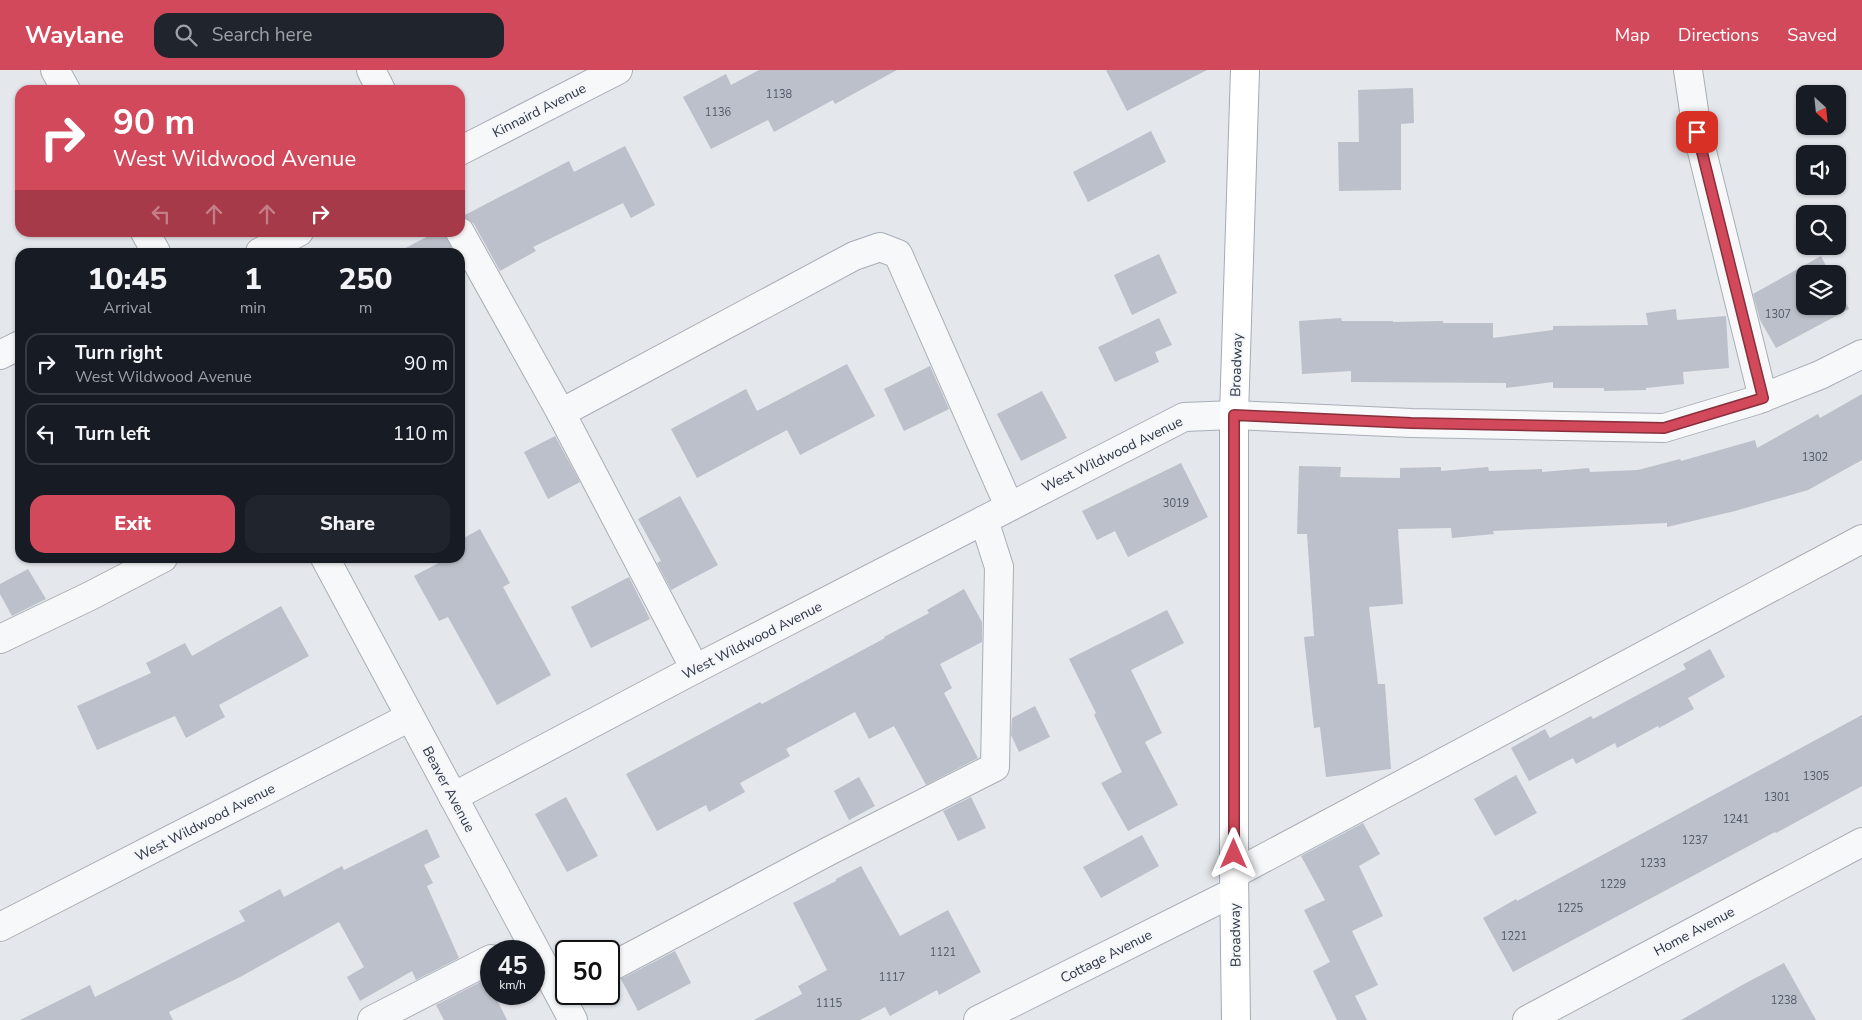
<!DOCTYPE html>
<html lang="en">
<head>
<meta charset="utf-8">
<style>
	:root { --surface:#171b24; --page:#20242c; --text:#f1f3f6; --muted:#9ea1a6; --line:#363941; --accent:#d1495b }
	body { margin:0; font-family:"Nunito Sans",sans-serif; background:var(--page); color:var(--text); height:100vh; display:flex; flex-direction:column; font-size:19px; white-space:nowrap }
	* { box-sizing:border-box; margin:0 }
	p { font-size:16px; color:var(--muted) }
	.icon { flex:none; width:28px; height:28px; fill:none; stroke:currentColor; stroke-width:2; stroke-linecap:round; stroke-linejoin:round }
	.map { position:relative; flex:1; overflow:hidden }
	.drawer { position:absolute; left:15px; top:178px; width:450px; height:315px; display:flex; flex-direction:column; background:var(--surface); border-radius:15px; box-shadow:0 1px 4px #0004 }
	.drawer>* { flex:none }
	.hud { position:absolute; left:15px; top:15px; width:450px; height:152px; border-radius:15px; box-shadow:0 1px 4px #0004; background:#d1495b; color:#fff; overflow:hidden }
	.needle { width:32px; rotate:153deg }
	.controls { position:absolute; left:1796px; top:15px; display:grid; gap:10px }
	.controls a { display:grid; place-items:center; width:50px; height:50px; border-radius:10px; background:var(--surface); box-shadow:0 1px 4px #0004; font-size:25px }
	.speed { position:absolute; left:480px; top:870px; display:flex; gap:10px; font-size:25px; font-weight:700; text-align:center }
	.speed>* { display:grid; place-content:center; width:65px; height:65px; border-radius:50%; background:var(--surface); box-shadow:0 1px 4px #0004; line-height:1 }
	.speed small { font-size:12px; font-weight:400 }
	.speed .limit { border:2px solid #111; border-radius:8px; background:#fff; color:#111 }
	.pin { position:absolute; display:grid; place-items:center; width:42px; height:42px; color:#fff; margin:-21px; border-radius:10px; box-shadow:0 2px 8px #0006 }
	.me { position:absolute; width:55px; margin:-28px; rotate:0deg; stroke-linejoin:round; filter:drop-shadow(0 0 4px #0008) }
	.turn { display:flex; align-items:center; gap:18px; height:105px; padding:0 15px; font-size:22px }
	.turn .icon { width:65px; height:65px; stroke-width:2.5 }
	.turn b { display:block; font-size:35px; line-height:42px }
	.lanes { display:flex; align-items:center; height:48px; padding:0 15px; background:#0003; justify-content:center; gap:25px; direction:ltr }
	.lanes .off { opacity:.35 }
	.eta { display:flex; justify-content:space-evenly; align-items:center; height:85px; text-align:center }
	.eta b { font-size:30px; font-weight:800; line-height:35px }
	.action { display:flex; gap:10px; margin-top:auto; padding:10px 15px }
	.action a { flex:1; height:58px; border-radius:15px; background:var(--accent); color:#fff; font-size:20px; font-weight:800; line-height:58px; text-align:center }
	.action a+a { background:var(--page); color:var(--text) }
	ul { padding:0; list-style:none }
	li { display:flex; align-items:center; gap:15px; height:62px; margin:0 10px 8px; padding:0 5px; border:2px solid var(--line); border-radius:15px }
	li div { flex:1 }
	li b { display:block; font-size:19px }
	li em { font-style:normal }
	header { display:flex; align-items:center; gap:30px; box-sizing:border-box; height:70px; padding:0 25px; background:var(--accent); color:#fff }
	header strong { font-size:24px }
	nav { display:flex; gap:28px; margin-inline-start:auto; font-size:18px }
	.search { width:350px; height:45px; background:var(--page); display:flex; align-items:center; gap:12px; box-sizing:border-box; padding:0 18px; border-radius:15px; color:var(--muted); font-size:19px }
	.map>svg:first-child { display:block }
</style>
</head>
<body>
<header>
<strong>Waylane</strong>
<div class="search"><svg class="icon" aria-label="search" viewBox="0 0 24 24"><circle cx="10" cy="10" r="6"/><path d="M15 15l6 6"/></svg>Search here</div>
<nav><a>Map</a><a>Directions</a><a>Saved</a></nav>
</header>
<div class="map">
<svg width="1862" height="950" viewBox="0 0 1862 950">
	<rect width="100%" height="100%" fill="#e4e7ec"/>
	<g fill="#bbc0ca">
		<path d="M 759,0 L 897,0 L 835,34 L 833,30 L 774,62 L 768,50 L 711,79 L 683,27 L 726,4 L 731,15 Z"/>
		<path d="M 1106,0 L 1207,0 L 1127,41 Z"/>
		<path d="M 1413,18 L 1414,53 L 1401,54 L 1401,120 L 1339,121 L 1338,72 L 1359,72 L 1358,20 Z"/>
		<path d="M 1151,61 L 1166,92 L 1088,132 L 1073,102 Z"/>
		<path d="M 625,76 L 655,135 L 631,148 L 623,133 L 533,177 L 536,181 L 500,201 L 474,154 L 463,146 L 569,91 L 574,102 Z"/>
		<path d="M 436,162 L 444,162 L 454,182 L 398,182 Z"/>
		<path d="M 1159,184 L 1177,223 L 1132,245 L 1114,205 Z"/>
		<path d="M 1821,186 L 1830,204 L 1805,204 L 1805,236 L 1838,236 L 1838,217 L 1849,239 L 1776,278 L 1760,250 L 1753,224 Z"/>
		<path d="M 1676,239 L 1677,250 L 1726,246 L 1729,298 L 1683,302 L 1684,314 L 1646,318 L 1646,320 L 1604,321 L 1604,318 L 1553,318 L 1553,312 L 1506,318 L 1506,313 L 1351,312 L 1351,301 L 1302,304 L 1299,251 L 1341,248 L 1342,251 L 1393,251 L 1393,252 L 1443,251 L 1443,253 L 1493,253 L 1493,268 L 1553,260 L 1553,256 L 1648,255 L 1646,243 Z"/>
		<path d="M 1159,248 L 1172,275 L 1155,282 L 1159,292 L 1115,312 L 1098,277 Z"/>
		<path d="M 847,294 L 875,346 L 800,385 L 787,360 L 697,408 L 671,359 L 746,319 L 757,341 Z"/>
		<path d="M 930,296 L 949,339 L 904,361 L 884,319 Z"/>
		<path d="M 1042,321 L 1067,368 L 1021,391 L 997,344 Z"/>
		<path d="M 1862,324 L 1862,390 L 1808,420 L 1735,441 L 1667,457 L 1667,453 L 1493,461 L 1494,464 L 1452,468 L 1451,458 L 1398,459 L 1403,534 L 1369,537 L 1378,614 L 1385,614 L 1391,699 L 1326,707 L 1320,657 L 1314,658 L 1304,567 L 1314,566 L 1307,464 L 1297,464 L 1299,396 L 1341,397 L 1340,407 L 1400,408 L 1400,398 L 1441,397 L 1441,401 L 1488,397 L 1489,401 L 1542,399 L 1542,402 L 1589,398 L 1590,402 L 1638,400 L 1680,389 L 1681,391 L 1755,370 L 1757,378 L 1818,344 L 1820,348 Z"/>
		<path d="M 555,366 L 580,412 L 548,429 L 524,382 Z"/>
		<path d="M 1181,393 L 1208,447 L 1128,487 L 1115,461 L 1097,470 L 1082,441 Z"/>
		<path d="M 680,426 L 718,495 L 671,520 L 657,493 L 661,491 L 638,449 Z"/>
		<path d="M 480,459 L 510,513 L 503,517 L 551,605 L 497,635 L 448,547 L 439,551 L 414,506 L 448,488 L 460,488 L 460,470 Z"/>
		<path d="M 28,499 L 46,529 L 12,546 L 0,524 L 0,514 Z"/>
		<path d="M 629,507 L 650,549 L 591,578 L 571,537 Z"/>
		<path d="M 964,519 L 982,552 L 982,572 L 940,594 L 952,618 L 944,623 L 978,688 L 926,715 L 894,656 L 869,669 L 855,642 L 786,679 L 790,686 L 740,713 L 745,722 L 709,742 L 706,735 L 657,761 L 626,704 L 760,632 L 762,634 L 885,568 L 884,567 L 929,543 L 927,540 Z"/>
		<path d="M 281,536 L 309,586 L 219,635 L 225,647 L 186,668 L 175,646 L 97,680 L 77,636 L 151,603 L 146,593 L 185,573 L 192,586 Z"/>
		<path d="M 1167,540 L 1184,573 L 1131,600 L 1162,663 L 1145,672 L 1178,735 L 1128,761 L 1101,713 L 1122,702 L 1094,645 L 1096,643 L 1069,589 Z"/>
		<path d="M 1710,579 L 1725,607 L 1688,628 L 1694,639 L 1659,658 L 1658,656 L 1617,678 L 1615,673 L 1576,694 L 1573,688 L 1529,711 L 1511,678 L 1545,659 L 1550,668 L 1591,646 L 1593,649 L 1686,599 L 1683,594 Z"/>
		<path d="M 1035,636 L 1050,667 L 1019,682 L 1011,665 L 1012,648 Z"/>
		<path d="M 1862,645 L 1862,716 L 1776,763 L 1775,762 L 1513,902 L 1483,848 L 1516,829 L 1517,831 Z"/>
		<path d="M 1516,705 L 1537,743 L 1495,766 L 1474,729 Z"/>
		<path d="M 859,707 L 875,736 L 849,750 L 834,721 Z"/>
		<path d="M 566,727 L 598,786 L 567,802 L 535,744 Z"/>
		<path d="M 971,727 L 986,758 L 958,771 L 943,741 Z"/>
		<path d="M 1363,753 L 1380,784 L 1359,796 L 1383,846 L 1352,861 L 1378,915 L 1355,926 L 1367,950 L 1337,950 L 1313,901 L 1330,892 L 1304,840 L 1325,830 L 1301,786 Z"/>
		<path d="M 427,759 L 440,787 L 424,795 L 433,813 L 427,816 L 459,888 L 416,910 L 412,901 L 360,931 L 347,907 L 364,897 L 339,852 L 242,906 L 169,942 L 173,950 L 20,950 L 90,915 L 95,927 L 245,851 L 239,841 L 280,819 L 284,827 L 342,796 L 344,800 Z"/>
		<path d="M 1142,765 L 1159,796 L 1101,828 L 1083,797 Z"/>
		<path d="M 861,796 L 900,866 L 948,840 L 981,902 L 939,925 L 937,920 L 890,946 L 885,937 L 860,950 L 754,950 L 802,924 L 798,916 L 827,900 L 793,833 L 836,811 L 836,809 Z"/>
		<path d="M 675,881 L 691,913 L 638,941 L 621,909 Z"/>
		<path d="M 1784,893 L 1816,950 L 1681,950 L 1744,914 Z"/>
		<path d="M 486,909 L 491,919 L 491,924 L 494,924 L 507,950 L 444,950 L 436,935 Z"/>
	</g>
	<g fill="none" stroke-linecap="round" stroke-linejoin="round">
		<g stroke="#a9aeb7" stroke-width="30">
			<g id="minor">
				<path d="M 55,0 L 66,20"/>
				<path d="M 371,0 L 381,20"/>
				<path d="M 1688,0 L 1697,61 L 1763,328"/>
				<path d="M 460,81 L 618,0"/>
				<path d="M 145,162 L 156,182"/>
				<path d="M 460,162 L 561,343 L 695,599"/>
				<path d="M 260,182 L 299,162"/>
				<path d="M 0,285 L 20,275"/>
				<path d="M 561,343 L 854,186 L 880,177 L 898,184 L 1009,436"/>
				<path d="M 325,488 L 573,950"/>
				<path d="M 0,569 L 90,526 L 163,488"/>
				<path d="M 453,727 L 695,599 L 1184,347 L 1234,345 L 1411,353 L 1664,358 L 1757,330 L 1820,305 L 1862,284"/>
				<path d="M 1234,804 L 1862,469"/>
				<path d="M 0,857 L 410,647"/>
				<path d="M 609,898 L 827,782 L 995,697 L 999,497 L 984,450"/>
				<path d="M 372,950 L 491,889"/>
				<path d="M 978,950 L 1234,822"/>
				<path d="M 1527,950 L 1862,772"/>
			</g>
		</g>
		<g stroke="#a3abb8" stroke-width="30">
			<path id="major" d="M 1236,950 L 1234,804 L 1234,345 L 1245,0"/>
		</g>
		<use href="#minor" stroke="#f7f8fa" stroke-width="28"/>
		<use href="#major" stroke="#fff" stroke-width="28"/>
	</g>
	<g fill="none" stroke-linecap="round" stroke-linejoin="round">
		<g stroke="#882f3b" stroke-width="12">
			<path id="route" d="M 1234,784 L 1234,345 L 1411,353 L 1664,358 L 1763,328 L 1697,62"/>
		</g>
		<use href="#route" stroke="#d1495b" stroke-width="9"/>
	</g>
	<g text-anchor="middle" stroke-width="4" stroke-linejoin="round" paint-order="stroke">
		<g font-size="11" fill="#4f5766">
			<text x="779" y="28">1138</text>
			<text x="718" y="46">1136</text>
			<text x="1778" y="248">1307</text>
			<text x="1815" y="391">1302</text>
			<text x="1176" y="437">3019</text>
			<text x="1816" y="710">1305</text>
			<text x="1777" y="731">1301</text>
			<text x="1736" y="753">1241</text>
			<text x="1695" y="774">1237</text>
			<text x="1653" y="797">1233</text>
			<text x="1613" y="818">1229</text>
			<text x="1570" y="842">1225</text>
			<text x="1514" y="870">1221</text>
			<text x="943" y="886">1121</text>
			<text x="892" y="911">1117</text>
			<text x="1784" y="934">1238</text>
			<text x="829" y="937">1115</text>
		</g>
		<g font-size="14" fill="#2b3445" stroke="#f4f6f9">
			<text transform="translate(539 40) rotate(-27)" y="5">Kinnaird Avenue</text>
			<text transform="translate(1236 295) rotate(-88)" y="5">Broadway</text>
			<text transform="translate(1112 384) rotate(-26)" y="5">West Wildwood Avenue</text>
			<text transform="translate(752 570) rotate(-27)" y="5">West Wildwood Avenue</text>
			<text transform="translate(449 719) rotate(62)" y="5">Beaver Avenue</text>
			<text transform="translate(205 752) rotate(-27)" y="5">West Wildwood Avenue</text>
			<text transform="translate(1694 861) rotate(-28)" y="5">Home Avenue</text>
			<text transform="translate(1235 865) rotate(-91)" y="5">Broadway</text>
			<text transform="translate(1106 886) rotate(-27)" y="5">Cottage Avenue</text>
		</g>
	</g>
</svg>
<div class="controls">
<a><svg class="needle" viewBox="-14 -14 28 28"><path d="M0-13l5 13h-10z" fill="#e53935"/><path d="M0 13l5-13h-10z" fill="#9ea1a6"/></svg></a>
<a><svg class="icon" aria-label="sound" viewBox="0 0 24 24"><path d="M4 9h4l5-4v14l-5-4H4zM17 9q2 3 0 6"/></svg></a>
<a><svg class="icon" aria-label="search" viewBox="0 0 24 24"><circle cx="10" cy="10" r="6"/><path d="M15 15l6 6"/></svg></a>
<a><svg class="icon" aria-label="layers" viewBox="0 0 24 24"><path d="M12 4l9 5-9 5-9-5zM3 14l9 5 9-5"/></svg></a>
</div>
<div class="speed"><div>45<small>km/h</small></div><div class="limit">50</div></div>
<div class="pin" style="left:1697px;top:62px;background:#d93025"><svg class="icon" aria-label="arrive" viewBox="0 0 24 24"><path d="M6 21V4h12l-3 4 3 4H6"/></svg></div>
<svg class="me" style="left:1234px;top:784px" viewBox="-20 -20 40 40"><path d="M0-17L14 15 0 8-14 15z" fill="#d1495b" stroke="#fff" stroke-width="4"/></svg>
<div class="hud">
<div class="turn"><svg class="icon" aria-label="right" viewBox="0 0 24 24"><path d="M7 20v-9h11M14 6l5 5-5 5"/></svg><div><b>90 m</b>West Wildwood Avenue</div></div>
<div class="lanes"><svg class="icon off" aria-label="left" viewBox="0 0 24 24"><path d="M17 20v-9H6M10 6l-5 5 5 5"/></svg><svg class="icon off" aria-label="ahead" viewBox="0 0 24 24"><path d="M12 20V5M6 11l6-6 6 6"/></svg><svg class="icon off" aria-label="ahead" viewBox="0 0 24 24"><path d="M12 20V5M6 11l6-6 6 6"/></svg><svg class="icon" aria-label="right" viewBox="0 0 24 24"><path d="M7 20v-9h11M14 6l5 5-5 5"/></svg></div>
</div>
<section class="drawer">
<div class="eta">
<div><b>10:45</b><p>Arrival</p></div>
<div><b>1</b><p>min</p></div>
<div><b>250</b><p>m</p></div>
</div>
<ul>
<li><svg class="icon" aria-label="right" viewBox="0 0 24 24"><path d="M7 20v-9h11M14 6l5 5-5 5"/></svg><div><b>Turn right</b><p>West Wildwood Avenue</p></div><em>90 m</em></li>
<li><svg class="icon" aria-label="left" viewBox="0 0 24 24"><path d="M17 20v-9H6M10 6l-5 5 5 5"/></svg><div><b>Turn left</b></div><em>110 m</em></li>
</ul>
<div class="action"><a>Exit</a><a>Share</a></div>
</section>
</div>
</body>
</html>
